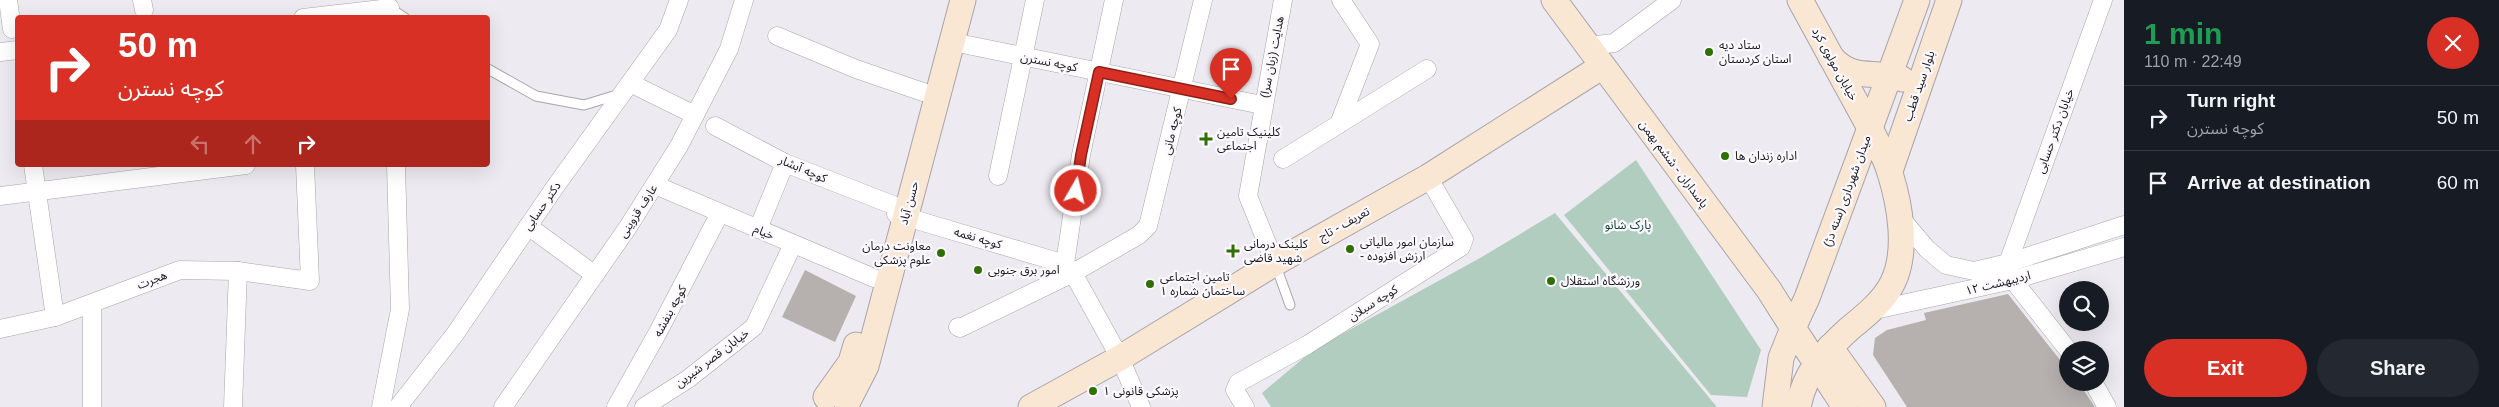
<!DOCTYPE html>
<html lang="en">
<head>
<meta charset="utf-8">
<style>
	:root { --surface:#171b24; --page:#242831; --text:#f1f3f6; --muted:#9ea1a6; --line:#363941; --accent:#d93025 }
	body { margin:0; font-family:Arial,"Noto Sans Arabic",sans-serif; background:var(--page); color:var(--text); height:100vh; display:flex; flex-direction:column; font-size:19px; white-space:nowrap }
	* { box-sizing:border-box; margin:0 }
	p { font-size:16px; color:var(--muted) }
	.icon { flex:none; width:28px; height:28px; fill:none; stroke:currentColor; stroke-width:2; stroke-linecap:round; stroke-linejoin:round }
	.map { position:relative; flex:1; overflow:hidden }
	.side { display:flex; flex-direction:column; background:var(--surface); width:375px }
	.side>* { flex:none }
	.guide { position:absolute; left:15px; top:15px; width:475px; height:152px; border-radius:5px; box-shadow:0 5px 20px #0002; background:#d93025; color:#fff; overflow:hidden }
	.buttons { position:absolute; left:2059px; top:281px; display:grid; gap:10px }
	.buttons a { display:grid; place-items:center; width:50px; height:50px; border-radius:50%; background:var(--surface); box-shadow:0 5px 20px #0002; font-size:25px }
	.pin { position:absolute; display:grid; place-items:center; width:42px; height:42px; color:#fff; margin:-51px -21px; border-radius:50% 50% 50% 0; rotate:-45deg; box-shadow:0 0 5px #0007 }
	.pin .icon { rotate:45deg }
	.me { position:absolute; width:55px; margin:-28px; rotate:8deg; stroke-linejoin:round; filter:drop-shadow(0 0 4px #0008) }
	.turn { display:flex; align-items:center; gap:18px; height:105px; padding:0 20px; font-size:22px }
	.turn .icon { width:65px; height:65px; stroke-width:2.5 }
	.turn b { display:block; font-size:35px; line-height:42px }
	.lanes { display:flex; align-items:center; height:48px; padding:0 20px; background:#0003; justify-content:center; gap:25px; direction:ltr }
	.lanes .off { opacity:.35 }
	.round { display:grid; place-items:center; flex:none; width:52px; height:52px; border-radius:26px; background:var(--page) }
	.summary { display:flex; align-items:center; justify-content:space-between; height:85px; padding:0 20px }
	h1 { font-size:30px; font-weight:700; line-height:38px; color:#1e9e55 }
	.primary-button { display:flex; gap:10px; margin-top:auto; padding:10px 20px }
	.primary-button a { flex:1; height:58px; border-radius:30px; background:var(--accent); color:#fff; font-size:20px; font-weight:700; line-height:58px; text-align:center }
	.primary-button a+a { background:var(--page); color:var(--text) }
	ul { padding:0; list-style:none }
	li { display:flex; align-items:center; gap:15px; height:65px; padding:0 20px; border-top:1px solid var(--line) }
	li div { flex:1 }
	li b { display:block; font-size:19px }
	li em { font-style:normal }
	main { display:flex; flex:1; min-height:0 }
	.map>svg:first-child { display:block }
</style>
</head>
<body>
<main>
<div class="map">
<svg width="2124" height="407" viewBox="0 0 2124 407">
	<rect width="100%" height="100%" fill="#edebf1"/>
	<g fill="#b0cdbf">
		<path d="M 1636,160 L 1761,350 L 1747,397 L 1711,395 L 1564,215 Z"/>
		<path d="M 1555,213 L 1717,407 L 1271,407 L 1262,393 L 1313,350 L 1480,258 Z"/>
	</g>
	<g fill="#b6b0af">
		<path d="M 805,270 L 856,296 L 835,342 L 782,317 Z"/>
		<path d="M 2008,294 L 2068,370 L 2068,382 L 2078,382 L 2095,407 L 1907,407 L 1873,355 L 1875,338 L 1887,330 L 1926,320 L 1924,313 Z"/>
	</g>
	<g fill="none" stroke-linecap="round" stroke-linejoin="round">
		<g stroke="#a7a5aa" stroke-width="11">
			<g id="lane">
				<path d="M 390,8 L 405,18"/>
				<path d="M 488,69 L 536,96 L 584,105 L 620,94"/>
				<path d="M 1276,266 L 1290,305"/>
			</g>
		</g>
		<g stroke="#a7a5aa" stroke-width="19">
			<g id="street">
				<path d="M 8,0 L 12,29"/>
				<path d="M 142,0 L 144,10"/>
				<path d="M 1114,0 L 1081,155 L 1065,264 L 1073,273 L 1120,358 L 1141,407"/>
				<path d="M 303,18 L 390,8"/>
				<path d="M 777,36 L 856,69 L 923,92"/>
				<path d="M 953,42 L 1262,105"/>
				<path d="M 1587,46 L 1614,43 L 1672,0"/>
				<path d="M 0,52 L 18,50"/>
				<path d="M 630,83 L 695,115"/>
				<path d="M 1339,124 L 1370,44 L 1341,0"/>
				<path d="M 715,126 L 785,163 L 893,205"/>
				<path d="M 1283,159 L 1427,69"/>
				<path d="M 33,165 L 55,317"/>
				<path d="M 998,176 L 1035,0"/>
				<path d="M 655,185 L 874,278"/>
				<path d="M 0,196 L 246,165"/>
				<path d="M 896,214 L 1065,264"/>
				<path d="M 1899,216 L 1927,249 L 1946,265 L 1974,271 L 2008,263 L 2124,225"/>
				<path d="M 528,226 L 595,275"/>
				<path d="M 758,229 L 785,163"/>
				<path d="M 1275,263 L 1248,196 L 1283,0"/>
				<path d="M 92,304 L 92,407"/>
				<path d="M 1870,311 L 2013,280 L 2124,247"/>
				<path d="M 958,327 L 960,328 L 1073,273 L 1139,235 L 1148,226 L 1203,0"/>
				<path d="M 0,329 L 55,317 L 180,270 L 238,271 L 310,281 L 305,165"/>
				<path d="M 2068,350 L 2013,280 L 2008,263 L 2103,0"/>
				<path d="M 2093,382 L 2107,407"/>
				<path d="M 233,407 L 238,271"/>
				<path d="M 381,407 L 400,309 L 396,165"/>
				<path d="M 398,407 L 455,334 L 555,187 L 668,30 L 679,0"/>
				<path d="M 503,407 L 628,227 L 679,146 L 729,49 L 744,0"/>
				<path d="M 616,407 L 657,334 L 720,213"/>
				<path d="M 644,407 L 688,379 L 754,327 L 793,244"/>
				<path d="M 1245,407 L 1235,390 L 1238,383 L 1307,345 L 1461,247 L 1464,239 L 1428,177"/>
			</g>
		</g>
		<g stroke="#a7a5aa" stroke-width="27">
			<g id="secondary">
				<path d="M 1554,0 L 1769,290 L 1793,328 L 1781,358 L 1775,407"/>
				<path d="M 1800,0 L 1870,128"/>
				<path d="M 1831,57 C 1854,83 1873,69 1902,79"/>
				<path d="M 1870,128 L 1917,0"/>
				<path d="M 1890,171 L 1949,0"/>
				<path d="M 1830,347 L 1873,407"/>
				<path d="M 826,397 L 851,362 L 856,345"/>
				<path d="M 847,403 L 866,366 L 963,0"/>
				<path d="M 1031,407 L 1120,358 L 1275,263 L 1428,177 L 1601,67"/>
				<path d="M 1798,407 C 1805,372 1823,353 1849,329 C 1865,316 1884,301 1893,282 C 1908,251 1900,205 1890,173 C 1886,158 1877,143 1870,128 L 1807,298 L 1793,328 L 1845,407"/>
			</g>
		</g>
		<use href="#lane" stroke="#fff" stroke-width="9"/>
		<use href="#street" stroke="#fff" stroke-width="18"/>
		<use href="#secondary" stroke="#f9e7d3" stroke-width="25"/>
	</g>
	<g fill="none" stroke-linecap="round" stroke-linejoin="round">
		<g stroke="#8d1f18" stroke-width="12">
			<path id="route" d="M 1076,191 L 1081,155 L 1099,72 L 1231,99"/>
		</g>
		<use href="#route" stroke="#d93025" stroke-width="9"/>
	</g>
	<g fill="#2f6f03" stroke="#fbf9fe" stroke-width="2">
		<circle cx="1709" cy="52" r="5"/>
		<path d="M1203.5 131.5h5v5h5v5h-5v5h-5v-5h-5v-5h5z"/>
		<circle cx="1725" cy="156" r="5"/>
		<circle cx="1350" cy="249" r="5"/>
		<path d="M1230.5 243.5h5v5h5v5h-5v5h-5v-5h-5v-5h5z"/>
		<circle cx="941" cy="253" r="5"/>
		<circle cx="978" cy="270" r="5"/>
		<circle cx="1551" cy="281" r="5"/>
		<circle cx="1150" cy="284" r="5"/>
		<circle cx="1093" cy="391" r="5"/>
	</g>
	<g text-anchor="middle" stroke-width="4.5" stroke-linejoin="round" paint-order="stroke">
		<g font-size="12" fill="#19181a" stroke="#fbf9fe" text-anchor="start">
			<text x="1719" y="49">ستاد دیه<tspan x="1719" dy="14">استان کردستان</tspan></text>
			<text x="1217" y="136">کلینیک تامین<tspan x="1217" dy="14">اجتماعی</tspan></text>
			<text x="1735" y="160">اداره زندان ها</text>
			<text x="1360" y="246">سازمان امور مالیاتی<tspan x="1360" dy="14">- ارزش افزوده</tspan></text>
			<text x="1244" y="248">کلینک درمانی<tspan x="1244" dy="14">شهید قاضی</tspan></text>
			<text x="931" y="250" text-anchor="end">معاونت درمان<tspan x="931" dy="14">علوم پزشکی</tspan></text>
			<text x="988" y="274">امور برق جنوبی</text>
			<text x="1160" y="281">تامین اجتماعی<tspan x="1160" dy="14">ساختمان شماره ۱</tspan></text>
			<text x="1561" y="285">ورزشگاه استقلال</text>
			<text x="1103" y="395">پزشکی قانونی ۱</text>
		</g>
		<g font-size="12" fill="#19181a" stroke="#fbf9fe">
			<text transform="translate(1272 57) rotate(-79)" y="4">هدایت (زبان سرا)</text>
			<text transform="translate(1049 62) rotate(11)" y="4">کوچه نسترن</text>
			<text transform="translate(1835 64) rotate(61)" y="4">خیابان مولوی کرد</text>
			<text transform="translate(1919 86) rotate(-71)" y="4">بلوار سید قطب</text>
			<text transform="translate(1172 131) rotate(-76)" y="4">کوچه مانی</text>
			<text transform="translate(2055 131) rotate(-70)" y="4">خیابان دکتر حسابی</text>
			<text transform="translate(1674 164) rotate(53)" y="4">پاسداران - ششم بهمن</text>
			<text transform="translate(803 169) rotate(23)" y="4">کوچه آبشار</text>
			<text transform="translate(1847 191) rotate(-70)" y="4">میدان شهرداری (سنه دژ)</text>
			<text transform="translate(909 203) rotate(-75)" y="4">حسن آباد</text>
			<text transform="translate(542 206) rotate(-55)" y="4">دکتر حسابی</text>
			<text transform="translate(638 211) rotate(-57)" y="4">عارف قزوینی</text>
			<text transform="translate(1344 224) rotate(-29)" y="4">تعریف - تاج</text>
			<text transform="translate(764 232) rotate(23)" y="4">خیام</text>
			<text transform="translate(978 238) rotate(16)" y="4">کوچه نغمه</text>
			<text transform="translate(152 280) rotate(-21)" y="4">هجرت</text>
			<text transform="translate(1998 283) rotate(-14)" y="4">۱۲ اردیبهشت</text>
			<text transform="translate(1373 303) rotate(-32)" y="4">کوچه سبلان</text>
			<text transform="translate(670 311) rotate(-62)" y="4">کوچه بنفشه</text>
			<text transform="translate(712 358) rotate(-37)" y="4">خیابان قصر شیرین</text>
		</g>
		<g font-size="12" fill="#0c412e" stroke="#fbf9fe">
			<text x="1628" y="229">پارک شانو</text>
		</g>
	</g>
</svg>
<div class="buttons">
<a><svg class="icon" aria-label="search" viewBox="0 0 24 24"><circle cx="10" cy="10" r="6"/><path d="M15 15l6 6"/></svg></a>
<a><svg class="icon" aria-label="layers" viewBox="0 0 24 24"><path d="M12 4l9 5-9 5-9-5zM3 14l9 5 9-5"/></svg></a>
</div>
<div class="pin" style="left:1231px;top:99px;background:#d93025"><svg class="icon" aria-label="arrive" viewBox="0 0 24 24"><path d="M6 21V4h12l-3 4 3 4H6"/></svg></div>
<svg class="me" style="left:1076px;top:191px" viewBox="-20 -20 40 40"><circle r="17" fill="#d93025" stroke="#fff" stroke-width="3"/><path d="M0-11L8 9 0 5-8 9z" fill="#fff"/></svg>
<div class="guide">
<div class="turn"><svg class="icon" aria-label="right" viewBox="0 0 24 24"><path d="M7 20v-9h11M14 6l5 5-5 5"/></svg><div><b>50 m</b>کوچه نسترن</div></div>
<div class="lanes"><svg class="icon off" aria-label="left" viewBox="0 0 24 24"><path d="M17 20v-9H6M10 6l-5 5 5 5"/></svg><svg class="icon off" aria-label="ahead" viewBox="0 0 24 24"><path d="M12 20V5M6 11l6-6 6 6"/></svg><svg class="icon" aria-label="right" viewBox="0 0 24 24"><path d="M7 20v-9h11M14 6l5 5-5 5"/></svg></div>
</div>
</div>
<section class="side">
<div class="summary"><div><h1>1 min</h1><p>110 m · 22:49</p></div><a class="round" style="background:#d93025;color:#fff"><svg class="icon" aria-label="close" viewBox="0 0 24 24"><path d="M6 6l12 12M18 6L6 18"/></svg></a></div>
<ul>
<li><svg class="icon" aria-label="right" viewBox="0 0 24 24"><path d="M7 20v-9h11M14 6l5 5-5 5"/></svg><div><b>Turn right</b><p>کوچه نسترن</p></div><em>50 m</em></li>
<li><svg class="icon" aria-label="arrive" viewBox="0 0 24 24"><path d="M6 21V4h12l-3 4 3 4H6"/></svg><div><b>Arrive at destination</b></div><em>60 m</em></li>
</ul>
<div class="primary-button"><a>Exit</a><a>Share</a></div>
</section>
</main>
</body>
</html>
